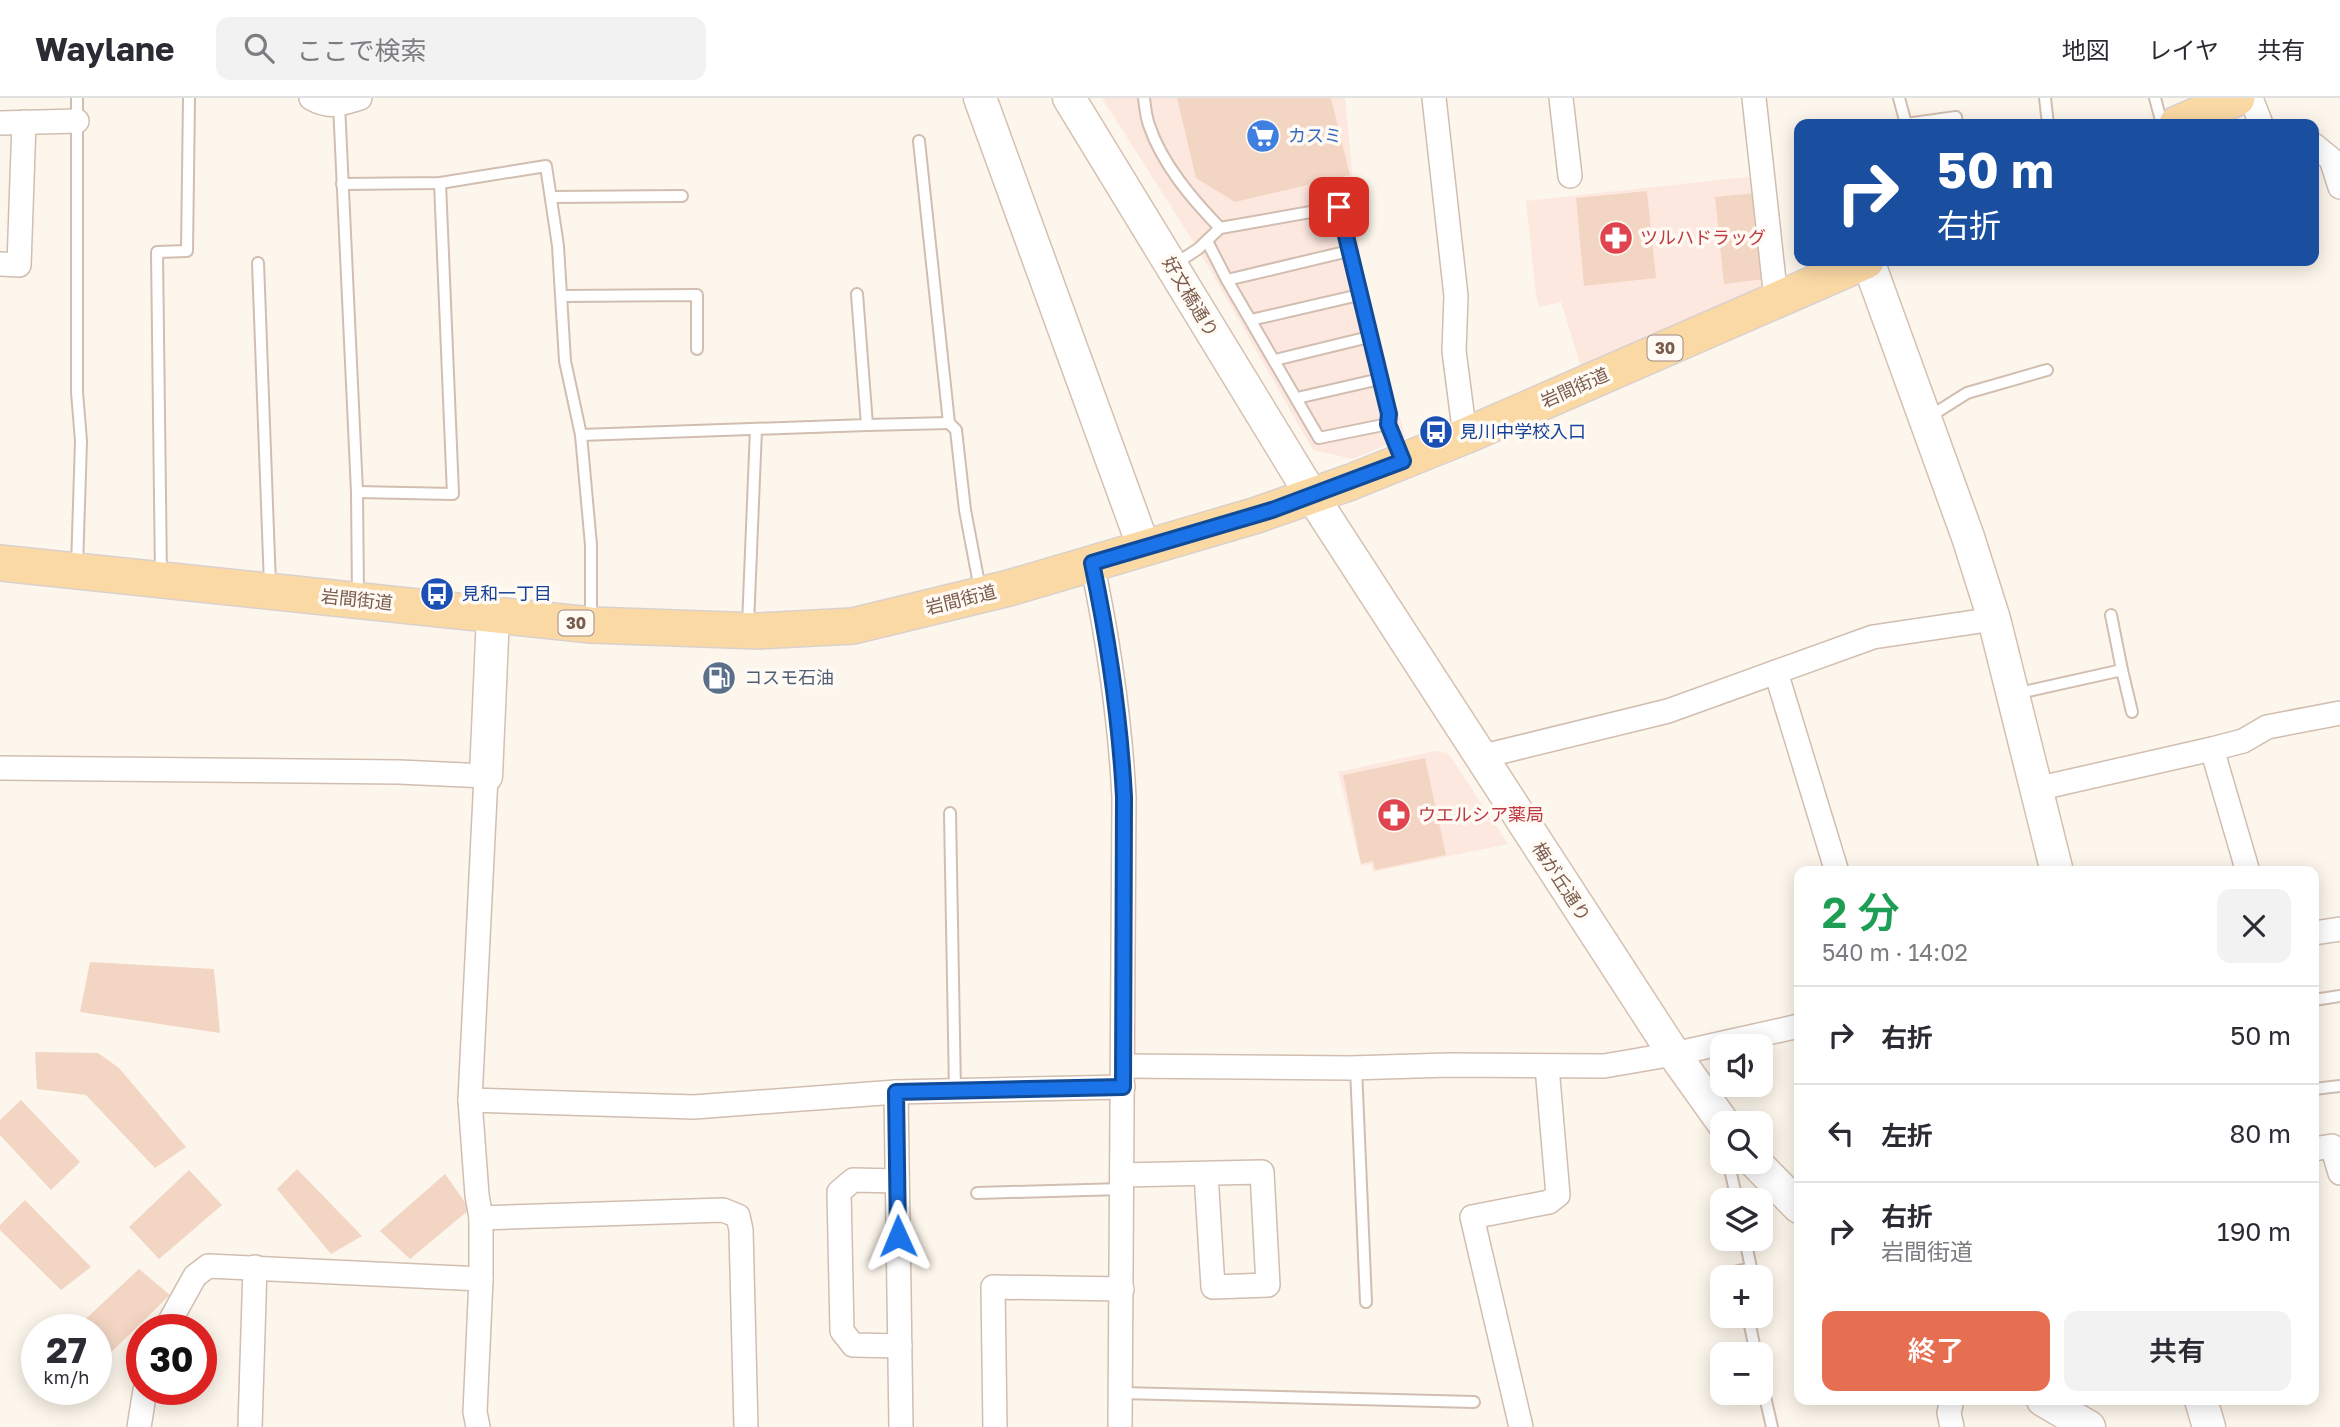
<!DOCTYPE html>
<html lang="ja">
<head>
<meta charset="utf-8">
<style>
	:root { --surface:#fff; --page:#f2f2f3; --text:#2b2b33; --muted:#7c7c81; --line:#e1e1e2; --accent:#e76f51 }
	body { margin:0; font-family:"Golos Text","Noto Sans JP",sans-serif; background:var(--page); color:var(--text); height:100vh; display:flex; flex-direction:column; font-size:26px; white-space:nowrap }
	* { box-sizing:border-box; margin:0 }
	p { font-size:23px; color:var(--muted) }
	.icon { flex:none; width:38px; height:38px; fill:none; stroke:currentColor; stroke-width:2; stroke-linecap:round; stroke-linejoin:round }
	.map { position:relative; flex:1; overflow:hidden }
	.details { position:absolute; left:1794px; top:768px; width:525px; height:539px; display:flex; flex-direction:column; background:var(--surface); border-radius:14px; box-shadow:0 4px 18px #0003 }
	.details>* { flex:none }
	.top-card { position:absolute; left:1794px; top:21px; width:525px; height:147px; border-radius:14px; box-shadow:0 4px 18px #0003; background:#1a4fa0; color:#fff; overflow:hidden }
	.controls { position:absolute; left:1710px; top:936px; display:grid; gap:14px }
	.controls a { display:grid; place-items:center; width:63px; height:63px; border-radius:14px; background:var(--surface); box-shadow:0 4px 18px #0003; font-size:35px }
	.speed { position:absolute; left:21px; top:1216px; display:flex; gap:14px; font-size:35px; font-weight:700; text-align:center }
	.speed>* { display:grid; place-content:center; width:91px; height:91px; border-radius:50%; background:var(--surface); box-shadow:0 4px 18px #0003; line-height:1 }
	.speed small { font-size:18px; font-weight:400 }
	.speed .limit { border:10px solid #d22; background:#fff; color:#111 }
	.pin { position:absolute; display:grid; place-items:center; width:60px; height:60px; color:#fff; margin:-30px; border-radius:14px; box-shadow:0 4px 10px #0006 }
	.me { position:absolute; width:77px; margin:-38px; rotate:359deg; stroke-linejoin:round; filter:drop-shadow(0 0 5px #0008) }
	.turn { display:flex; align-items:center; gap:24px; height:147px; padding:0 28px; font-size:32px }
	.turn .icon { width:91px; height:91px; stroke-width:2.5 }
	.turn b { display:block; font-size:49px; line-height:60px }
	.round { display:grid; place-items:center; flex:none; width:74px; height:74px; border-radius:14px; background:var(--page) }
	.summary { display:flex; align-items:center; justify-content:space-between; height:119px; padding:0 28px }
	h1 { font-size:42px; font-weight:600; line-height:52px; color:#1e9e55 }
	.primary-button { display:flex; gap:14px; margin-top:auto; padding:14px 28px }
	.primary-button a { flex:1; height:80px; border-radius:14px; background:var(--accent); color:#fff; font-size:28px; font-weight:600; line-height:80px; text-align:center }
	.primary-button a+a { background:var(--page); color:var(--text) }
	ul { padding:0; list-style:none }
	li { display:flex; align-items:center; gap:21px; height:98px; padding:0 28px; border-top:2px solid var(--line) }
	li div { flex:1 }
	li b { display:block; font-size:26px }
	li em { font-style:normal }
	header { display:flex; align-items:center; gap:42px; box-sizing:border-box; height:98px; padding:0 35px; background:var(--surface); border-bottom:2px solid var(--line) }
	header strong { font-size:33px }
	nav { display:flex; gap:38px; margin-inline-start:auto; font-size:24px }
	.search { width:490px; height:63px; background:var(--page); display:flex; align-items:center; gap:18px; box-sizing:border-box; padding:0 24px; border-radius:14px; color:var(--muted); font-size:26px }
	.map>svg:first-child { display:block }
</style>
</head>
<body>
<header>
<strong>Waylane</strong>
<div class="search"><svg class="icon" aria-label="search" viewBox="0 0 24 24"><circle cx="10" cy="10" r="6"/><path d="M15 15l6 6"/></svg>ここで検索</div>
<nav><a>地図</a><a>レイヤ</a><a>共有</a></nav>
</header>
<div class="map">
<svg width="2340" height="1329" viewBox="0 0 2340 1329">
	<rect width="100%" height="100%" fill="#fdf6ec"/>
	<g fill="#fde8e0">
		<path d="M 1102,0 L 1345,0 L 1363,184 L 1372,208 L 1405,340 L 1352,361 L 1313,352 L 1198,151 Z"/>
		<path d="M 1754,78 L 1766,182 L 1755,193 L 1581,269 L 1561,204 L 1539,209 L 1536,197 L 1526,103 Z"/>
		<path d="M 1435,653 L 1448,655 L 1508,746 L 1373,774 L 1371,766 L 1361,768 L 1338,674 Z"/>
	</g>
	<g fill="#f3d5c3">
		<path d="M 1177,0 L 1331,0 L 1350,77 L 1235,104 L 1196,80 Z"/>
		<path d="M 1647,93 L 1656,180 L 1584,188 L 1576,100 Z"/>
		<path d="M 1755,95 L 1765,181 L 1724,186 L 1715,99 Z"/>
		<path d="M 1425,660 L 1446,757 L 1375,772 L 1373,763 L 1361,766 L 1343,677 Z"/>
		<path d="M 90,864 L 214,871 L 220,935 L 80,914 Z"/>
		<path d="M 35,954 L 98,955 L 119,970 L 186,1049 L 155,1070 L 86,997 L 37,991 Z"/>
		<path d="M 21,1002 L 80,1064 L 51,1092 L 0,1037 L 0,1022 Z"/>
		<path d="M 297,1071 L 362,1138 L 331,1156 L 277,1091 Z"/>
		<path d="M 189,1072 L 222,1107 L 159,1161 L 129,1129 Z"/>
		<path d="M 445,1076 L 470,1111 L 410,1161 L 380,1133 Z"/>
		<path d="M 25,1102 L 91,1169 L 61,1192 L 0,1132 L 0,1127 Z"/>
		<path d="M 139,1171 L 170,1197 L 104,1261 L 96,1253 L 96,1232 L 74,1232 Z"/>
	</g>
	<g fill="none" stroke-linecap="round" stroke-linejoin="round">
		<g stroke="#d1beb0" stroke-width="14">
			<g id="lane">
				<path d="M 77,0 L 77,294 L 81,343 L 77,469"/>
				<path d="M 1144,0 C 1145,9 1146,19 1149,27 C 1162,66 1192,101 1220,130"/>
				<path d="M 1899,0 L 1906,26 L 1956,19 L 1957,26"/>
				<path d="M 2045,0 L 2048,26"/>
				<path d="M 2155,0 L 2162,26"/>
				<path d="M 339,6 L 357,394 L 358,497"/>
				<path d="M 919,43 L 949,325 L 956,332 L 965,412 L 980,491"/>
				<path d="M 342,86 L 440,85 L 546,68 L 558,148 L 565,263 L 581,337 L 591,447 L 591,521"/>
				<path d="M 552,99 L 682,98"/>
				<path d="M 1207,143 L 1227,182 L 1319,340 L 1388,326"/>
				<path d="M 258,165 L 270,487"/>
				<path d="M 1175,166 L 1198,151 L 1220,130 L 1339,109 L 1389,315 L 1388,326 L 1400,358"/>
				<path d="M 1227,182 L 1349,153"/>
				<path d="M 562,198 L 697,197 L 697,251"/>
				<path d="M 1251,222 L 1359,197"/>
				<path d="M 1275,262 L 1369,239"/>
				<path d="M 1297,300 L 1380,281"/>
				<path d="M 1929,319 L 1967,295 L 2047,272"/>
				<path d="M 867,327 L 949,325"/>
				<path d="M 581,337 L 867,327 L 857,196"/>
				<path d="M 357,394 L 453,396 L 440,85"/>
				<path d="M 161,479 L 157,154 L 187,153 L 189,0"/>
				<path d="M 2111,517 L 2122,572"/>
				<path d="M 748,527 L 756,331"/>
				<path d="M 2015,596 L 2122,572 L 2132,614"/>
				<path d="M 950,715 L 955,992"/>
				<path d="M 2314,902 L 2340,898"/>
				<path d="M 1356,970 L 1366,1204"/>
				<path d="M 2314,991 L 2340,988"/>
				<path d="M 1732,1064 L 1730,1071 L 1737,1102"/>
				<path d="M 977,1095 L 1122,1091"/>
				<path d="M 1740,1180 L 1738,1173 L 1751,1170 L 1745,1141"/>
				<path d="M 1748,1218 L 1756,1256"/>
				<path d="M 1760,1277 L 1772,1329"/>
				<path d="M 1121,1295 L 1474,1304"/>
			</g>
		</g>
		<g stroke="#d1beb0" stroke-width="26">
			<g id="street">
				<path d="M 311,0 C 330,11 340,6 360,0"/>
				<path d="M 1434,0 L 1456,198 L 1454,253 L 1465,338"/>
				<path d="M 1561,0 L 1570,78"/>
				<path d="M 1754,0 L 1776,201"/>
				<path d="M 2251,0 L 2261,26"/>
				<path d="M 0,25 L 77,23"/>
				<path d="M 2314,47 L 2331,61 L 2340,89"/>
				<path d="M 0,166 L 19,167 L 24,24"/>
				<path d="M 1092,465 C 1108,541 1120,622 1124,699 L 1120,1329"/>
				<path d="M 1776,574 L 1837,774"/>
				<path d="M 2212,651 L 2248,774"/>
				<path d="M 1480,659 L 1668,613 L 1873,539 L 1994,521"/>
				<path d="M 0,670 L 399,674 L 486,678 L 470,1002 L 477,1097 L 481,1120 L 481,1181 L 475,1314 L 478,1329"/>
				<path d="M 2036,691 L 2212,651 L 2243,643 L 2267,629 L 2340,615"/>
				<path d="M 2314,835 L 2340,831"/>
				<path d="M 1123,968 L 1350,970 L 1449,967 L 1604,968 L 1674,956 L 1799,928"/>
				<path d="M 896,994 L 901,1329"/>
				<path d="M 470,1002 L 694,1009 L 896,994 L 1123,989"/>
				<path d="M 2314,1051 L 2332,1048 L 2340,1075"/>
				<path d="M 1122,1077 L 1262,1074 L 1268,1187 L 1213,1189 L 1206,1076"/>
				<path d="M 897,1083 L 853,1082 L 839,1094 L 842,1233 L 853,1247 L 900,1248"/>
				<path d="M 481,1120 L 723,1112 L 738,1118 L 741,1132 L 746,1329"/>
				<path d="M 165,1232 L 195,1178 L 208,1168 L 481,1181"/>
				<path d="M 139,1329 L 145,1292"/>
				<path d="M 250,1329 L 255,1169"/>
				<path d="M 995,1329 L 993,1189 L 1122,1191"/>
				<path d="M 1521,1329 L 1472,1119 L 1549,1104 L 1558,1097 L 1547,969"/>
				<path d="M 1952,1329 L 1949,1315 L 1952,1302"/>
			</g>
		</g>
		<g stroke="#d6c0b0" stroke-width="35">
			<g id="secondary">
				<path d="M 980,0 L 1144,450"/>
				<path d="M 1069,0 L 1312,398 L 1674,956 L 1724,1026"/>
				<path d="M 1868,163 L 1968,439 L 1994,521 L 2057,774"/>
				<path d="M 486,678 L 493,517"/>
				<path d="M 1755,1064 L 1799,1109"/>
				<path d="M 2043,1302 L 2089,1329"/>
				<path d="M 2201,1302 L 2209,1329"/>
			</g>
		</g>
		<g stroke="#dad1cd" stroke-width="38">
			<g id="primary">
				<path d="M 2177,26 L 2237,0"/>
				<path d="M 0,465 L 591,527 L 759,533 L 853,528 L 1009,490 L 1257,417 L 1351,384 L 1465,338 L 1866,163"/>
			</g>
		</g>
		<use href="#lane" stroke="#fff" stroke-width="10"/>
		<use href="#street" stroke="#fff" stroke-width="23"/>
		<use href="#secondary" stroke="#fff" stroke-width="32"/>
		<use href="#primary" stroke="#fbd9a5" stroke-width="35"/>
	</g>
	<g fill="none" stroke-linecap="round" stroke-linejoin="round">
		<g stroke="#114b97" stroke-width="18">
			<path id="route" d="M 898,1138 L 896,994 L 1123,989 L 1124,699 C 1120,621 1108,541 1092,465 L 1272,412 L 1403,363 L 1388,326 L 1389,316 L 1339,109"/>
		</g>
		<use href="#route" stroke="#1a73e8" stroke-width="12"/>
	</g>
	<defs>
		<g id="supermarket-disc" transform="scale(1.75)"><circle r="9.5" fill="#3f7fe0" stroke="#fffaf3"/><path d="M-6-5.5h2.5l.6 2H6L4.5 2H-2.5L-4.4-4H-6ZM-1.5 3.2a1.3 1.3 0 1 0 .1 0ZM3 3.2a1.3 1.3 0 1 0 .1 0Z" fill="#fff"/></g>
		<g id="pharmacy-disc" transform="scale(1.75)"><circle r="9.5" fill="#e0444e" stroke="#fffaf3"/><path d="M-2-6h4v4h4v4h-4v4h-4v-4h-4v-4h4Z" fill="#fff"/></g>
		<g id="bus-disc" transform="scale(1.75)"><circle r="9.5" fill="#1a4fb4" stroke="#fffaf3"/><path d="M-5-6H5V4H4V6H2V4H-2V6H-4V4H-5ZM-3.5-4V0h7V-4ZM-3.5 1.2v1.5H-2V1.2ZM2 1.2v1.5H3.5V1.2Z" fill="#fff"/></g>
		<g id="fuel-disc" transform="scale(1.75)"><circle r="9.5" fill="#5c6f8a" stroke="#fffaf3"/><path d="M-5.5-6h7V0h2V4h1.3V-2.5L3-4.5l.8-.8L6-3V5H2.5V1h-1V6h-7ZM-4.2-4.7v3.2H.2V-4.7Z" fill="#fff"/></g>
	</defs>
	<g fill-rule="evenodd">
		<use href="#supermarket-disc" x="1263" y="38"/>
		<use href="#pharmacy-disc" x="1616" y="140"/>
		<use href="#bus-disc" x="1436" y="334"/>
		<use href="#bus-disc" x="437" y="496"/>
		<use href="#fuel-disc" x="719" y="580"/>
		<use href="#pharmacy-disc" x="1394" y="717"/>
	</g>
	<g text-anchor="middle" stroke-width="7" stroke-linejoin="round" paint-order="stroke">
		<g fill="#fffaf3" stroke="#a28b7f" stroke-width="2">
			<rect x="1647.5" y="237.5" width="35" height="25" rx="5"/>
			<rect x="558.5" y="512.5" width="35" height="25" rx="5"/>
		</g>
		<g font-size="16" font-weight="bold" fill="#7a5c4d">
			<text x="1665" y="256">30</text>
			<text x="576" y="531">30</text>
		</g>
		<g font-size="18" fill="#366cbe" stroke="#fffaf3" text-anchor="start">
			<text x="1288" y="44">カスミ</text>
		</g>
		<g font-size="18" fill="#be3a42" stroke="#fffaf3" text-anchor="start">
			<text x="1640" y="146">ツルハドラッグ</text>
			<text x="1418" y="723">ウエルシア薬局</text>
		</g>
		<g font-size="18" fill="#7a5c4d" stroke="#fffaf3">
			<text transform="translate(1190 199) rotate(59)" y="6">好文橋通り</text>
			<text transform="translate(1575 290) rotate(-24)" y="6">岩間街道</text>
			<text transform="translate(357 502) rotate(6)" y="6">岩間街道</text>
			<text transform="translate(961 502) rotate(-14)" y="6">岩間街道</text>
			<text transform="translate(1561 784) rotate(57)" y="6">梅が丘通り</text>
		</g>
		<g font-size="18" fill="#164399" stroke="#fffaf3" text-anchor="start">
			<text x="1460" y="340">見川中学校入口</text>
			<text x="462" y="502">見和一丁目</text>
		</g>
		<g font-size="18" fill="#4e5e75" stroke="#fffaf3" text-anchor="start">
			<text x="744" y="586">コスモ石油</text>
		</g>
	</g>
</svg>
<div class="controls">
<a><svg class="icon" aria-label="sound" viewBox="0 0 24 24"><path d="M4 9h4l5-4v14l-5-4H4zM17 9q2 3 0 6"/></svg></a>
<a><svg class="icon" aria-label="search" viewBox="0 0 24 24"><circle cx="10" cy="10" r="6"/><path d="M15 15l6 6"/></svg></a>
<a><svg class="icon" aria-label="layers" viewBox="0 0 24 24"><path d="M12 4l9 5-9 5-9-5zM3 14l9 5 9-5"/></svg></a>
<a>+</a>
<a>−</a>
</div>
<div class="speed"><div>27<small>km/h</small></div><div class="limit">30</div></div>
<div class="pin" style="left:1339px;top:109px;background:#d93025"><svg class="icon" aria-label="arrive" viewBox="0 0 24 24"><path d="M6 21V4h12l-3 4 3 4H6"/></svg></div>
<svg class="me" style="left:898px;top:1138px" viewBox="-20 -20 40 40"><path d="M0-17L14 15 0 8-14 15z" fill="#1a73e8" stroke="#fff" stroke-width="4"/></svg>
<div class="top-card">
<div class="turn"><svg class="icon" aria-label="right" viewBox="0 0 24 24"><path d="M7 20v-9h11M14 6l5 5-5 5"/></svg><div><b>50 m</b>右折</div></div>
</div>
<section class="details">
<div class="summary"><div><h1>2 分</h1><p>540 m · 14:02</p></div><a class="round"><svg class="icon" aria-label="close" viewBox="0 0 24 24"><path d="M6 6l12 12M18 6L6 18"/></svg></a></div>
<ul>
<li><svg class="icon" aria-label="right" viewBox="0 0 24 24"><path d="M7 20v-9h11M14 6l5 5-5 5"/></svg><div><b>右折</b></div><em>50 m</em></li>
<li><svg class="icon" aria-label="left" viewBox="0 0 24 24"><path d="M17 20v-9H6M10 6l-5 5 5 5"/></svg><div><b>左折</b></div><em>80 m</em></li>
<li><svg class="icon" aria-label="right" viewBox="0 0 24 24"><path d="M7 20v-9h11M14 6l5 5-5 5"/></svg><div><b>右折</b><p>岩間街道</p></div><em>190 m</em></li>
</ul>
<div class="primary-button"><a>終了</a><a>共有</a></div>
</section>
</div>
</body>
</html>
